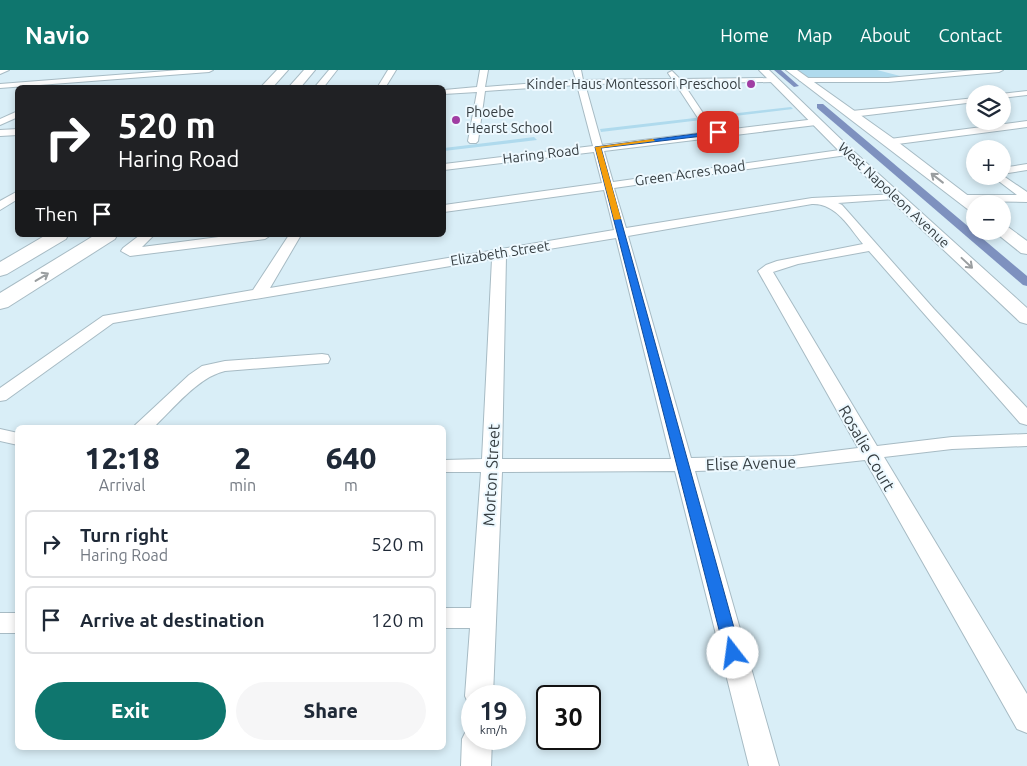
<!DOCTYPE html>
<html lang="en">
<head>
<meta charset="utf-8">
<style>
	:root { --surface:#fff; --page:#f6f6f7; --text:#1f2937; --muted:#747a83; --line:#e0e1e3; --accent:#0f766e }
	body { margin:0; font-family:Ubuntu,sans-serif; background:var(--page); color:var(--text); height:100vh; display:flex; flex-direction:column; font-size:19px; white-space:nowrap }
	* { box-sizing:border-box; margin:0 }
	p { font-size:16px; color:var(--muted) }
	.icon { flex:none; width:28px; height:28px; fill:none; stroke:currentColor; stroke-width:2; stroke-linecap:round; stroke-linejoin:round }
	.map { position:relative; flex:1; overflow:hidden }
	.sheet { position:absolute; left:15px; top:355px; width:431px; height:325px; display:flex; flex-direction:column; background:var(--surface); border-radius:8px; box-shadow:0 2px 8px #0003 }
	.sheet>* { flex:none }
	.guide { position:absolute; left:15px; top:15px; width:431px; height:152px; border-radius:8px; box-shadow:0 2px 8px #0003; background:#202124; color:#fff; overflow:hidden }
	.controls { position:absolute; left:966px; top:15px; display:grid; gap:10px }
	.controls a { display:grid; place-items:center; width:45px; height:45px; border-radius:50%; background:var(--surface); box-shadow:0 2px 8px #0003; font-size:25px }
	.speed { position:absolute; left:461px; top:615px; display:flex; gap:10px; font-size:25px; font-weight:700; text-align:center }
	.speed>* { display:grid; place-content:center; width:65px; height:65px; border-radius:50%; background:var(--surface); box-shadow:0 2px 8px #0003; line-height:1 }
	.speed small { font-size:12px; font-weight:400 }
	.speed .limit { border:2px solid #111; border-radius:8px; background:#fff; color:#111 }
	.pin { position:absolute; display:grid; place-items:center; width:42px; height:42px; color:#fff; margin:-21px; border-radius:10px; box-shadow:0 2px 8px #0006 }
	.me { position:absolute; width:55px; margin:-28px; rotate:345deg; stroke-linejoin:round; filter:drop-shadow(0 0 4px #0008) }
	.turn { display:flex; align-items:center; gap:18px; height:105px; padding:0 20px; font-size:22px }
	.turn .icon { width:65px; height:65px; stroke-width:2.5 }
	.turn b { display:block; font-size:35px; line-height:42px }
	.then { display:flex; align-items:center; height:48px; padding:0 20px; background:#0003; gap:10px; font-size:19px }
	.eta { display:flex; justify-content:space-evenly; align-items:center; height:85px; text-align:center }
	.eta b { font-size:30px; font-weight:800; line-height:35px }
	.cta { display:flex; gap:10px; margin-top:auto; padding:10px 20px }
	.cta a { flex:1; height:58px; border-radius:30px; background:var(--accent); color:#fff; font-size:20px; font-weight:800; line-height:58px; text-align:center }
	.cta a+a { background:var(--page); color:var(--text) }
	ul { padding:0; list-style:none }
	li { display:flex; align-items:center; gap:15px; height:68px; margin:0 10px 8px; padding:0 10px; border:2px solid var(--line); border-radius:8px }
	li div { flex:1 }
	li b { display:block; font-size:19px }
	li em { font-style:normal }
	header { display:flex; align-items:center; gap:30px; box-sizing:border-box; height:70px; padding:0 25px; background:var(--accent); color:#fff }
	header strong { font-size:24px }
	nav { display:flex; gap:28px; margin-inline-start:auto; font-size:18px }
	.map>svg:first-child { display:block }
</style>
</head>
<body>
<header>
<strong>Navio</strong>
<nav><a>Home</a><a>Map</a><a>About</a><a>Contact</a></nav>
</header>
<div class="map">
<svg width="1027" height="696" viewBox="0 0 1027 696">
	<rect width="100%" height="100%" fill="#d9eef7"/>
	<g fill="#afdaed">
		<path d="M 797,0 L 877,0 L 908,8 L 807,8 Z"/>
		<path d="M 791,37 L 793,39 L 601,62 L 600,59 Z"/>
		<path d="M 534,67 L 537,70 L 444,81 L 444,78 Z"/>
	</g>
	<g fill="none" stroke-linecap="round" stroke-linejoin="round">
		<g fill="#7e91bf" fill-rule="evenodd">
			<path d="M 774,0 L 781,0 L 799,16 L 794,17 Z"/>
			<path d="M 817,34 L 823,34 L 1027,206 L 1027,216 L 1023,215 L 817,38 Z"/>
		</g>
		<g stroke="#a7bbc4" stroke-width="2">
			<g id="minor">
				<path d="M 0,0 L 9,0 L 0,4 Z"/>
				<path d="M 180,0 L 213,0 L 209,2 L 0,18 L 0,14 Z"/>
				<path d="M 329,0 L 337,0 L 323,18 L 314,18 Z"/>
				<path d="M 388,0 L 396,0 L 385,18 L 377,18 Z"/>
				<path d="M 480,0 L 488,0 L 485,17 L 576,10 L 573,0 L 581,0 L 583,10 L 672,9 L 668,3 L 672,1 L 680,9 L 774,8 L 778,10 L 774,12 L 683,13 L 705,46 L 701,49 L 698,48 L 675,13 L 585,14 L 602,75 L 816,49 L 820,52 L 816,55 L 604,81 L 613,112 L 847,79 L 852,82 L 847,85 L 614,118 L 626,158 L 812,128 L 898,124 L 900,126 L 894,129 L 838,133 L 842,135 L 934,239 L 1027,338 L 1027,355 L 1020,353 L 869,181 L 798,194 L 773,202 L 877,376 L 952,367 L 1027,364 L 1027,376 L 952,379 L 884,387 L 1027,624 L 1027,663 L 1017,659 L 865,390 L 793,398 L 695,401 L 779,696 L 749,696 L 675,401 L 502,402 L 493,626 L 472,626 L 472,636 L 469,635 L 465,626 L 470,558 L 444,558 L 444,538 L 471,538 L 481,402 L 444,402 L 444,390 L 482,389 L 492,189 L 113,253 L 6,330 L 0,331 L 0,318 L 103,246 L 253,220 L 289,165 L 301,165 L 270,218 L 614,160 L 604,120 L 444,142 L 444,135 L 602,113 L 594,82 L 444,100 L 444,94 L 593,76 L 577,15 L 485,21 L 478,71 L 476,73 L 470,73 L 468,71 L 477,22 L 444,24 L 444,20 L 477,17 ZM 812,134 C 836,133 849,157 863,174 L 777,191 L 766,195 L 758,201 L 858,378 L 793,386 L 691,388 L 628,166 ZM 616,168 L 671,389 L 502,389 L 506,186 Z"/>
				<path d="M 975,0 L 1003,0 L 999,2 L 888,12 L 803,12 L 799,10 L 803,8 L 888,8 Z"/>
				<path d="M 1027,21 L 1027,25 L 1002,28 L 1001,24 Z"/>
				<path d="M 975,28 L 975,32 L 852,47 L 848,44 L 852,41 Z"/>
				<path d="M 18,41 L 18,47 L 0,55 L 0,49 Z"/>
				<path d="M 1027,51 L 1027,57 L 890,75 L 885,72 L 890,69 Z"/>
				<path d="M 18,59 L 18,65 L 0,66 L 0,60 Z"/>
				<path d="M 1027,94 L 1027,100 L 1002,104 L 1002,98 Z"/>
				<path d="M 1002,105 L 1027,122 L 1027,132 L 962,131 L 956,128 L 962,125 L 1017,125 L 992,106 Z"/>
				<path d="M 18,121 L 18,129 L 0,140 L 0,131 Z"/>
				<path d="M 140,165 L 154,165 L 142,177 L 234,165 L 271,165 L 265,169 L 130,186 L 121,181 L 123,178 Z"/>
				<path d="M 322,284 L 328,285 L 330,289 L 328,293 L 225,301 C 198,307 173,339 153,358 L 132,358 L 189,305 L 202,296 L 225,291 Z"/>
				<path d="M 0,359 L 18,363 L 18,375 L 0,371 Z"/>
				<rect x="0" y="543" width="18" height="20"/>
				<path d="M 472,657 L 472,669 L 492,669 L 491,696 L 461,696 L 462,669 L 467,659 Z"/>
			</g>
		</g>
		<g stroke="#a7bbc4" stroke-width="2">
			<g id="major">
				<path d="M 759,0 L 769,0 L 851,79 L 1027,238 L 1027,254 L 1020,252 L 843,85 Z"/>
				<path d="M 786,0 L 797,0 L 894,69 L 979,134 L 975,134 L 975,142 L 970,141 Z"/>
				<path d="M 1002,155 L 1008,157 L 1027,171 L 1027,184 L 1021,183 L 996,163 L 995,161 L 1002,161 Z"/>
			</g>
		</g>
		<g stroke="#a7bbc4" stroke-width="2">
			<g id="highway">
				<path d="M 277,0 L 288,0 L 272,18 L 260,18 Z"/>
				<path d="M 304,0 L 315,0 L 300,18 L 288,18 Z"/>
				<path d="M 46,165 L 68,165 L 66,169 L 7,204 L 0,206 L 0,192 Z"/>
				<path d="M 95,165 L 117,165 L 115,169 L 8,237 L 0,239 L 0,223 Z"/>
			</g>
		</g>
		<use href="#minor" fill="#fff" fill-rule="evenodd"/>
		<use href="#major" fill="#fff" fill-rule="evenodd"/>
		<use href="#highway" fill="#fff" fill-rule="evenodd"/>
	</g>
	<defs><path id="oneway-shaft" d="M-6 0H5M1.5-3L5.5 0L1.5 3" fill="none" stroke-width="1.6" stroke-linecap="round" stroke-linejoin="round" transform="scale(1.25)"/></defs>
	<g stroke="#9a9ea0">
		<use href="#oneway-shaft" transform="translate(937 108) rotate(-142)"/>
		<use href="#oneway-shaft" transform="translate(967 193) rotate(43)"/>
		<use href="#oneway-shaft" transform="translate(42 207) rotate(-31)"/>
	</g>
	<path fill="#1a73e8" stroke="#114b97" d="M 718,61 L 720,64 L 601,78 L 741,583 L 739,588 L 733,590 L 728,588 L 725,583 L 595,77 Z"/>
	<path fill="#f59e0b" d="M 653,69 L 655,71 L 601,78 L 621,149 L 614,150 L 595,77 Z"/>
	<g fill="#a03da3" stroke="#edf9ff" stroke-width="2">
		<circle cx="751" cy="14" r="5"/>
		<circle cx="456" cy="50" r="5"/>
	</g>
	<g text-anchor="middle" stroke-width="4" stroke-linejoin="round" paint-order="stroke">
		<g font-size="14" fill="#353d41" stroke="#edf9ff" text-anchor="end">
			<text x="741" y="19">Kinder Haus Montessori Preschool</text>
			<text x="466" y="47" text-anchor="start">Phoebe<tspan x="466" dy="16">Hearst School</tspan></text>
		</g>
		<g font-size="14" fill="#353d41" stroke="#edf9ff">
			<text transform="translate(541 84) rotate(-7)" y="5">Haring Road</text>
			<text transform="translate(690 103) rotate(-8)" y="5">Green Acres Road</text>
			<text transform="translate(894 125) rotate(43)" y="5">West Napoleon Avenue</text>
			<text transform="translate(500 183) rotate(-9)" y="5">Elizabeth Street</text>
		</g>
		<g font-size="16" fill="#353d41" stroke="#edf9ff">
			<text transform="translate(867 378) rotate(60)" y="6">Rosalie Court</text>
			<text transform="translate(751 393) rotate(-2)" y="6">Elise Avenue</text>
			<text transform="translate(491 405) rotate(-87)" y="6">Morton Street</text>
		</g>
	</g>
</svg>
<div class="controls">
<a><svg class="icon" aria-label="layers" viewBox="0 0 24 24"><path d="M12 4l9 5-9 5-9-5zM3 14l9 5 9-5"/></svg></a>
<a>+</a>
<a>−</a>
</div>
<div class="speed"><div>19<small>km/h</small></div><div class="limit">30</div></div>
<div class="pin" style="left:718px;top:62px;background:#d93025"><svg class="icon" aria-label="arrive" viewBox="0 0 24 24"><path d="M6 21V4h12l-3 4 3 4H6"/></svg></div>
<svg class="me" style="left:733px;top:583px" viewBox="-20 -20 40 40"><circle r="19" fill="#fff"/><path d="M0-13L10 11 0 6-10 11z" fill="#1a73e8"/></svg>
<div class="guide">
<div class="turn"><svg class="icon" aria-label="right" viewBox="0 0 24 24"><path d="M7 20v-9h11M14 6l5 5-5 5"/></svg><div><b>520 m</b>Haring Road</div></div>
<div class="then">Then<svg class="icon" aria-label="arrive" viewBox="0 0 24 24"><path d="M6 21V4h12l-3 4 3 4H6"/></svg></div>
</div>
<section class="sheet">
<div class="eta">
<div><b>12:18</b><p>Arrival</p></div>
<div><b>2</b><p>min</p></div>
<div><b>640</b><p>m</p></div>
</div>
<ul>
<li><svg class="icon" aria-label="right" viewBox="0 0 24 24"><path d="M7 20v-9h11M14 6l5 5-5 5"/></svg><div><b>Turn right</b><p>Haring Road</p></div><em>520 m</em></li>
<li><svg class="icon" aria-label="arrive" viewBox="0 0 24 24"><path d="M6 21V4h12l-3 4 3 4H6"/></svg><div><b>Arrive at destination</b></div><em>120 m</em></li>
</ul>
<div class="cta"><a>Exit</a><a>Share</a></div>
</section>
</div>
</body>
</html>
